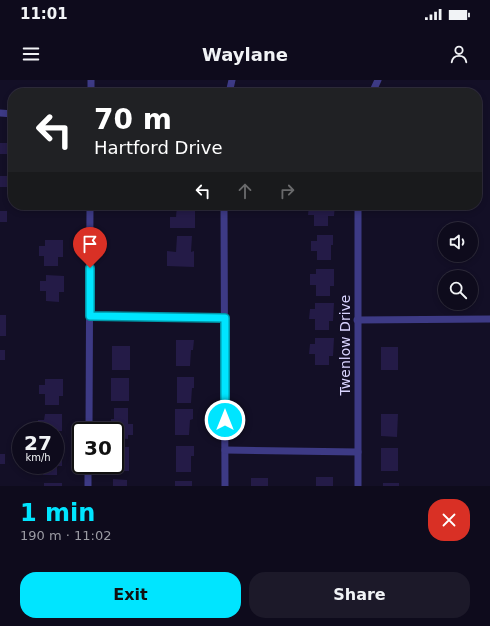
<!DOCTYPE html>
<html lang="en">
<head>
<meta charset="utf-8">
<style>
	:root { --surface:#0e0b1c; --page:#1c1929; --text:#f1f3f6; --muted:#9b9ba3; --line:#2e2b3b; --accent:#00e5ff }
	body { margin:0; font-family:"DejaVu Sans",sans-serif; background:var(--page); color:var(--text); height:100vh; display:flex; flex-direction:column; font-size:15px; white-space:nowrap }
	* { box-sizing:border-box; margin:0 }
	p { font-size:13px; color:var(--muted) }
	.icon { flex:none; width:22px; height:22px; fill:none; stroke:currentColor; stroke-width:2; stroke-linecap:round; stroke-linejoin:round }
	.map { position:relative; height:406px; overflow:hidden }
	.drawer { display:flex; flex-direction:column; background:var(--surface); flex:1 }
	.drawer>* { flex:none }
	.guide { position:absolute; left:8px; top:8px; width:474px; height:122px; border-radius:16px; box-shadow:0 2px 6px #0003,0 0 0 1px var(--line); background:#202124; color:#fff; overflow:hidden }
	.tools { position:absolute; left:438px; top:142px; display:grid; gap:8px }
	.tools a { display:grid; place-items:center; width:40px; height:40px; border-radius:50%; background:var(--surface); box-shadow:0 2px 6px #0003,0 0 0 1px var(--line); font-size:20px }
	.speed { position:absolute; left:12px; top:342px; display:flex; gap:8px; font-size:20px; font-weight:700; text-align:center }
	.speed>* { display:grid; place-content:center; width:52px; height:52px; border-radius:50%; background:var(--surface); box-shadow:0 2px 6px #0003,0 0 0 1px var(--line); line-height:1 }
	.speed small { font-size:10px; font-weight:400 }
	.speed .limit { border:2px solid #111; border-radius:6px; background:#fff; color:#111 }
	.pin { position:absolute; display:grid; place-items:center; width:34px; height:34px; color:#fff; margin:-41px -17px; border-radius:50% 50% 50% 0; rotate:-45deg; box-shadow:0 0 4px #0007 }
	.pin .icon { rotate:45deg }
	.me { position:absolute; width:44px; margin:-22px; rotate:0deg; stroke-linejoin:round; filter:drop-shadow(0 0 3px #0008) }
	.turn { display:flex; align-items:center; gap:14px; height:84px; padding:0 20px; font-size:18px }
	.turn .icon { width:52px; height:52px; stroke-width:2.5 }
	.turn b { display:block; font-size:28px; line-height:34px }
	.lanes { display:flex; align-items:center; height:38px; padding:0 20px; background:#0003; justify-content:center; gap:20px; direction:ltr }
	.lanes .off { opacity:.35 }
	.round { display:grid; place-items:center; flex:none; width:42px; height:42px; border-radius:16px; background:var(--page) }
	.summary { display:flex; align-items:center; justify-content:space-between; height:68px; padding:0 20px }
	h1 { font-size:24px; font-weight:600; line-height:30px; color:var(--accent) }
	.cta { display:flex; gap:8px; margin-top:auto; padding:8px 20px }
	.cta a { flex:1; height:46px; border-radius:16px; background:var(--accent); color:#111; font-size:16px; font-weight:600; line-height:46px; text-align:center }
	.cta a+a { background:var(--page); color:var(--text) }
	.status { display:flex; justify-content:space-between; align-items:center; height:28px; padding:0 20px; background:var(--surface); direction:ltr }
	.status svg { height:11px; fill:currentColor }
	header { display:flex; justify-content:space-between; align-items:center; height:52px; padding:0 20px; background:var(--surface); font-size:18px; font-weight:600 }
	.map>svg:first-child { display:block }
</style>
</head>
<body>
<div class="status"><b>11:01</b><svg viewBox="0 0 49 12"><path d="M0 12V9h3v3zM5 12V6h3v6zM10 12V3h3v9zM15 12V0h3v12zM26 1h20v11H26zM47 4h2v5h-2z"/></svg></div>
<header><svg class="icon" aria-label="menu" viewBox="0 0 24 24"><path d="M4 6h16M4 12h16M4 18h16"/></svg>Waylane<svg class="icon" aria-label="person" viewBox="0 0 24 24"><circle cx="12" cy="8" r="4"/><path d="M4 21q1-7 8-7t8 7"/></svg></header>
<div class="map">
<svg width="490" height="406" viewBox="0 0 490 406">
	<rect width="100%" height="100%" fill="#130f26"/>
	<g fill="#241b47">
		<rect x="0" y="63" width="7" height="11"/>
		<rect x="0" y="96" width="7" height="11"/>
		<path d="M 177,125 L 191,125 L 191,131 L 195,131 L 195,148 L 170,148 L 170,137 L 176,137 Z"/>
		<path d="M 309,125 L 335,125 L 334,136 L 328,136 L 328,146 L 314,146 L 314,135 L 308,135 Z"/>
		<rect x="0" y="131" width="7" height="11"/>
		<path d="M 317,155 L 333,155 L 333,165 L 331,165 L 331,180 L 317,180 L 317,171 L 311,171 L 311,161 L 317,161 Z"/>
		<path d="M 177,156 L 192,156 L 191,172 L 194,171 L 194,187 L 167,186 L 167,171 L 176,172 Z"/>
		<path d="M 45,160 L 63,160 L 63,177 L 58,177 L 58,186 L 44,186 L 44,176 L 39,176 L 39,166 L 45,166 Z"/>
		<path d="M 316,189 L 334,189 L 334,206 L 330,206 L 330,216 L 316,216 L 316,205 L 310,205 L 310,194 L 316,194 Z"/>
		<path d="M 46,195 L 64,196 L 64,212 L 59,212 L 59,222 L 46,221 L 46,211 L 40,211 L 40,201 L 46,201 Z"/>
		<path d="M 315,223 L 334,223 L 333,241 L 329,241 L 329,250 L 315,250 L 315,239 L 309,239 L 310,229 L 315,229 Z"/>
		<rect x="0" y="235" width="6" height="21"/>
		<path d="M 315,258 L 334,258 L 333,276 L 329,276 L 329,285 L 315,285 L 315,274 L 309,274 L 310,264 L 315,264 Z"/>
		<path d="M 176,260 L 194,260 L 193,270 L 191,270 L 190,286 L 176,286 Z"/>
		<rect x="112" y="266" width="18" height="24"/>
		<rect x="381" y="267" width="17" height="23"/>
		<rect x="0" y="270" width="5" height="10"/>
		<path d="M 177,297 L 194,297 L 194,308 L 192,308 L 191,323 L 177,323 Z"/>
		<rect x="111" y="298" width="18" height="23"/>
		<path d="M 45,299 L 63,299 L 63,316 L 59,316 L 59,325 L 45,325 L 45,314 L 39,314 L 39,305 L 45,305 Z"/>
		<path d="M 114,328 L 128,328 L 128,344 L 133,344 L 133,355 L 128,355 L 128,359 L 115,358 L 115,351 L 111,351 L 111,339 L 114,339 Z"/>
		<path d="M 175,329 L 193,329 L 193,339 L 190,340 L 189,355 L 175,355 Z"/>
		<path d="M 45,334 L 62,334 L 62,351 L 58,351 L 58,360 L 55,360 L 55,351 L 44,351 L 44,350 L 38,350 L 38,340 L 44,340 Z"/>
		<path d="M 381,334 L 398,334 L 397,357 L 381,356 Z"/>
		<path d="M 176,366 L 194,366 L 194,376 L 191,376 L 191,392 L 176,392 Z"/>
		<path d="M 115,367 L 129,367 L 129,391 L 111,391 L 111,385 L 115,385 Z"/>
		<rect x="381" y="368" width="17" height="23"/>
		<path d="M 55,369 L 62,369 L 62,386 L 57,386 L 57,395 L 43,395 L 44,385 L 55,385 Z"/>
		<rect x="0" y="374" width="5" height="10"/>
		<rect x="316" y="397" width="17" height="9"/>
		<rect x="251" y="398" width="17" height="8"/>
		<path d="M 113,399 L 127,400 L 127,406 L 113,406 Z"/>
		<rect x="175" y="401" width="17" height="5"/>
		<rect x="44" y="403" width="18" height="3"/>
		<rect x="383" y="403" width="16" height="3"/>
	</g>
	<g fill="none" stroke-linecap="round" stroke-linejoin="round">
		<g stroke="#3d3a85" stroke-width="7">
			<path d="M 91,13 L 91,0"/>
			<path d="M 229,13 L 232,0"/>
			<path d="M 372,13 L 378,0"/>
			<path d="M 0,33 L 13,34"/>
			<path d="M 224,125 L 225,406"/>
			<path d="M 90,236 L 225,238"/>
			<path d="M 357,240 L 490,239"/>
			<path d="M 89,351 L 90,125"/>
			<path d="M 225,370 L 358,372"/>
			<path d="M 88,406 L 88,385"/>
			<path d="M 358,406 L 358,125"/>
		</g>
	</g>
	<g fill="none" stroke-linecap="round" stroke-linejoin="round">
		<g stroke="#0095a6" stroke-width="10">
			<path id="route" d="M 90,188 L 90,236 L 225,238 L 225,340"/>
		</g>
		<use href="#route" stroke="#00e5ff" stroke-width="7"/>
	</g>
	<g text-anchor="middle" stroke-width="4" stroke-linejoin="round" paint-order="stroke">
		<g font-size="14" fill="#d9d4ff" stroke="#130f26">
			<text transform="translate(345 265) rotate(-90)" y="5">Twenlow Drive</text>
		</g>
	</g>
</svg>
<div class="tools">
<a><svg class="icon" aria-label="sound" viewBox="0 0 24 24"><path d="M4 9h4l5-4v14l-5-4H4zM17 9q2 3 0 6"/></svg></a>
<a><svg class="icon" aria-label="search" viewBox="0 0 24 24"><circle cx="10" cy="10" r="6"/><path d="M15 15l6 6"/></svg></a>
</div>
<div class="speed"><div>27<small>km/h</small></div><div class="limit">30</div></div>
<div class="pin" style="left:90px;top:188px;background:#d93025"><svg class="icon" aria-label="arrive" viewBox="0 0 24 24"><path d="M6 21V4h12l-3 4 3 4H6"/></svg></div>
<svg class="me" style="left:225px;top:340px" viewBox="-20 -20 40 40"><circle r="17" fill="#00e5ff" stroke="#fff" stroke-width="3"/><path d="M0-11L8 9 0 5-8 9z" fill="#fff"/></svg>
<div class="guide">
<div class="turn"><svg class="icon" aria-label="left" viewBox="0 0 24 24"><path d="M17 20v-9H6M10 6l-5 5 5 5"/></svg><div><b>70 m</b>Hartford Drive</div></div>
<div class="lanes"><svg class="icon" aria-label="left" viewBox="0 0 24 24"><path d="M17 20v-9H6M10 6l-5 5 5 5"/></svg><svg class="icon off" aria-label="ahead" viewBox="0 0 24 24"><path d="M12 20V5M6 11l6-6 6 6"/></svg><svg class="icon off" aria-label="right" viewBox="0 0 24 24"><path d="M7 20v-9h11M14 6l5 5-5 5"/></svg></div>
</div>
</div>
<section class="drawer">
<div class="summary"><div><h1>1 min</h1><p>190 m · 11:02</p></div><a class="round" style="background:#d93025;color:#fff"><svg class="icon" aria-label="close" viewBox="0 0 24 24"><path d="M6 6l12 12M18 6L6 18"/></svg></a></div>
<div class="cta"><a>Exit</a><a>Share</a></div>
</section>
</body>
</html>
